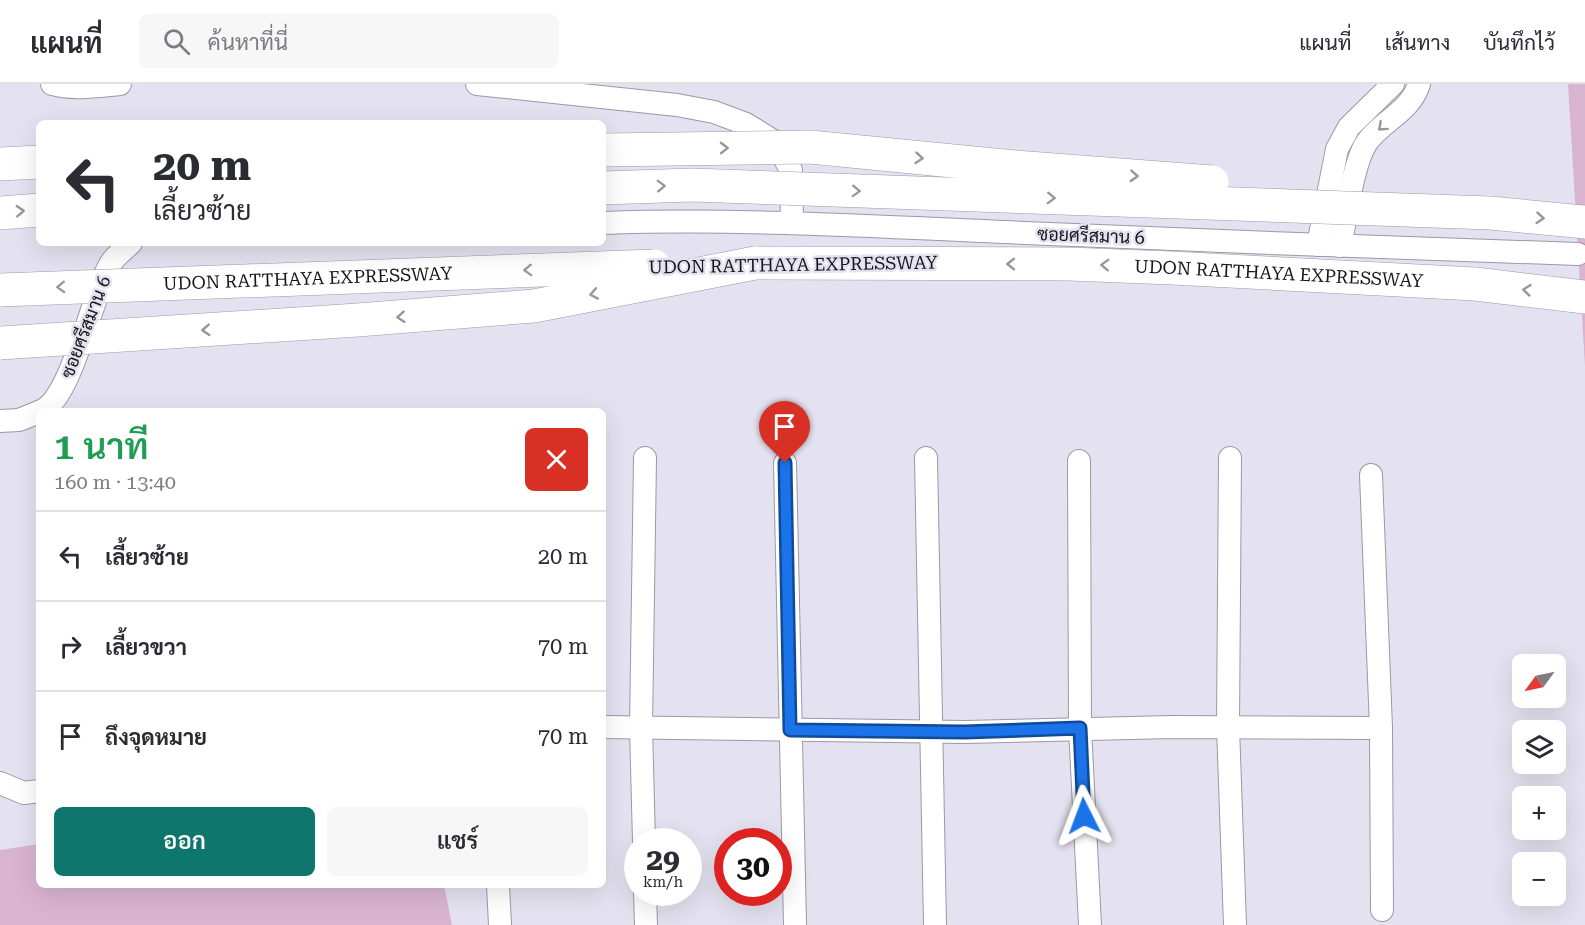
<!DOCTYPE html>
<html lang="th">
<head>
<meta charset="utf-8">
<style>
	:root { --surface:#fff; --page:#f7f7f7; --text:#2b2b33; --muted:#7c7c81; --line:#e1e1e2; --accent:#0f766e }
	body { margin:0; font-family:"Roboto Serif",Sarabun,serif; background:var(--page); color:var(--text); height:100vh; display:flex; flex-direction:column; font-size:22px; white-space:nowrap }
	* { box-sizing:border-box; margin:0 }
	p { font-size:20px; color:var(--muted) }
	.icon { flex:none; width:33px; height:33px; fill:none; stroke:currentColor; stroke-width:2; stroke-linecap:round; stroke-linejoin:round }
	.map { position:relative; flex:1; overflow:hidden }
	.details { position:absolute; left:36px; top:324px; width:570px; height:480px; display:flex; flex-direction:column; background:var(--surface); border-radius:9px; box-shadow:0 6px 24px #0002 }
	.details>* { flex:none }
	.guide { position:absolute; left:36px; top:36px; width:570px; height:126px; border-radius:9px; box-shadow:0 6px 24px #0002; background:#fff; color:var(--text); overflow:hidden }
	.needle { width:39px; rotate:237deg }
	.fabs { position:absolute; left:1512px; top:570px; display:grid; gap:12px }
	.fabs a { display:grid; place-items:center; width:54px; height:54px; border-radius:9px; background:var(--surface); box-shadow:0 6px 24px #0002; font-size:30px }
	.speed { position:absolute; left:624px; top:744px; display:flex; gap:12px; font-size:30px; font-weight:700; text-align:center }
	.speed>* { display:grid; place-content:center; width:78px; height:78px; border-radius:50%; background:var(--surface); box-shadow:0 6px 24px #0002; line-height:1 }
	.speed small { font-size:15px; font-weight:400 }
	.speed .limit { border:9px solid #d22; background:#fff; color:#111 }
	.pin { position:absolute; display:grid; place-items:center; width:51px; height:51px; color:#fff; margin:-62px -26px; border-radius:50% 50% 50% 0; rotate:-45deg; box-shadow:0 0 6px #0007 }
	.pin .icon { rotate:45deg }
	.me { position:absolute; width:66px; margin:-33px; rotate:357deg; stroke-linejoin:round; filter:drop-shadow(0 0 4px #0008) }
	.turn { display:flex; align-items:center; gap:21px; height:126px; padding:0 18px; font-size:27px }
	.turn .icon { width:78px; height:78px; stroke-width:2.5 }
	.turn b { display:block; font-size:42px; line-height:51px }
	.round { display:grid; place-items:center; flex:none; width:63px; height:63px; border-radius:9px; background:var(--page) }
	.overview { display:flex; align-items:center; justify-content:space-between; height:102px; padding:0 18px }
	h1 { font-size:36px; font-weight:600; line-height:45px; color:#1e9e55 }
	.primary-button { display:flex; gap:12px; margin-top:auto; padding:12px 18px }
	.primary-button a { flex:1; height:69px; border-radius:9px; background:var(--accent); color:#fff; font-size:24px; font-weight:600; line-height:69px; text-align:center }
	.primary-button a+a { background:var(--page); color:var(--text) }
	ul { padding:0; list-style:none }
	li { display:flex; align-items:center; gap:18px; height:90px; padding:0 18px; border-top:2px solid var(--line) }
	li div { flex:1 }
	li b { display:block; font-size:22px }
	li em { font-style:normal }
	header { display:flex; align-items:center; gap:36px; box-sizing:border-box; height:84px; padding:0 30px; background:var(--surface); border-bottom:2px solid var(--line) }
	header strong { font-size:28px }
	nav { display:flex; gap:33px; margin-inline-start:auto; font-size:21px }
	.search { width:420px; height:54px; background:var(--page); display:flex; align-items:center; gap:15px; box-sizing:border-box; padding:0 21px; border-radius:9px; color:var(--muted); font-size:22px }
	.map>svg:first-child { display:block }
</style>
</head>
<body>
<header>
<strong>แผนที่</strong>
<div class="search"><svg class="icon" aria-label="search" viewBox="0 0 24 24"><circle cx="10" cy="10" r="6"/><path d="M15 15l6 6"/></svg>ค้นหาที่นี่</div>
<nav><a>แผนที่</a><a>เส้นทาง</a><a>บันทึกไว้</a></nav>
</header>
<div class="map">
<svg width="1585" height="841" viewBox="0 0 1585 841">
	<rect width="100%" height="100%" fill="#e4e2f0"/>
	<g fill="#d9b4d1">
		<path d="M 1568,0 L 1585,0 L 1585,282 Z"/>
		<path d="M 39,760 L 39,801 L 444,801 L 452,841 L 0,841 L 0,766 Z"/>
	</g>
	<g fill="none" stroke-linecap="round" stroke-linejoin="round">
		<g stroke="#9a99a6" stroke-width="24">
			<g id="minor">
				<path d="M 52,0 C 73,6 98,2 120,0"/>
				<path d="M 477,0 L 677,21 L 714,28 L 746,40 L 775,58 L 791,86 L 792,139"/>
				<path d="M 603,139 C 744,134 884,143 1025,149 C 1209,157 1394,164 1578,170"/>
				<path d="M 1318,161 L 1337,65 L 1349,43 L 1393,0"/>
				<path d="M 1340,162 C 1346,136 1353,78 1367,58 C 1382,37 1411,27 1419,0"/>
				<path d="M 41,327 C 72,315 92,209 111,179 C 116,171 125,165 131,159"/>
				<path d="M 0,337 L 19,336 L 39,328"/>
				<path d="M 926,374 L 935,841"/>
				<path d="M 1230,374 L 1228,643 L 1235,841"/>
				<path d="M 1079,377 L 1080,644 L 1090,841"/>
				<path d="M 785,379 L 795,841"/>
				<path d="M 603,643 L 965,648 L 1172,643 L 1381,644 L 1371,391"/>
				<path d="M 1381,644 L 1382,826"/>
				<path d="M 0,699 L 24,709 L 39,707"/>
				<path d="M 644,758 L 641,644 L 645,374"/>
				<path d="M 498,801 L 500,841"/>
				<path d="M 645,808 L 646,841"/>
			</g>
		</g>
		<g stroke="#9a99a6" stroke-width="34">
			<g id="motorway">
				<path d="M 0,80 L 39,78"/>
				<path d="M 0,129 L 39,126"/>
				<path id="s1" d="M 755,179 L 1069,180 L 1172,184 L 1475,200 L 1585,213"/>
			</g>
		</g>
		<use href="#minor" stroke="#fff" stroke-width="22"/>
		<use href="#motorway" stroke="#fff" stroke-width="33"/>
		<g stroke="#9a99a6" stroke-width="34" stroke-linecap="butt">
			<g id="motorway-bridge">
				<path d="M 603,66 L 810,63 L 1004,82 L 1212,98"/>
				<path d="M 603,104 L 692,101 L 1490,129 L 1585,138"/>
				<path id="s2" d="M 0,206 L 654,182"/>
				<path d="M 0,259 L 358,236 L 534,222 L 755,179"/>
			</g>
		</g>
		<use href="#motorway-bridge" stroke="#fff" stroke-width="33"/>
	</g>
	<defs><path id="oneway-chevron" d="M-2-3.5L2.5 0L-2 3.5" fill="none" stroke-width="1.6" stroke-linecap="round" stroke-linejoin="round" transform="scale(1.5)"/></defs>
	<g stroke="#979698">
		<use href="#oneway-chevron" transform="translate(1382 43) rotate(138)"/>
		<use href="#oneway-chevron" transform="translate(724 64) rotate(-1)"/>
		<use href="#oneway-chevron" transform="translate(919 74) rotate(5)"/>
		<use href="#oneway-chevron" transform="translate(1134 92) rotate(4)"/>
		<use href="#oneway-chevron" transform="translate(661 102) rotate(-2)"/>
		<use href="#oneway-chevron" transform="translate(856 107) rotate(2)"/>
		<use href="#oneway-chevron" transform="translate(1051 114) rotate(2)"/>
		<use href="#oneway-chevron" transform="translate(20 127) rotate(-3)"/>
		<use href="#oneway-chevron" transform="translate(1540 134) rotate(5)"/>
		<use href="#oneway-chevron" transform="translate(1011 180) rotate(-180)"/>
		<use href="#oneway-chevron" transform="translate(1105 181) rotate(-178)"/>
		<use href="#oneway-chevron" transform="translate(528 186) rotate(178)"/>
		<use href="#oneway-chevron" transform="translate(61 203) rotate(178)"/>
		<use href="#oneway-chevron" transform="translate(1527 206) rotate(-174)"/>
		<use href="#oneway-chevron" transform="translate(594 210) rotate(169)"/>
		<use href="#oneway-chevron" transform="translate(401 233) rotate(175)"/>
		<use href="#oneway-chevron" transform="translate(206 246) rotate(176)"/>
	</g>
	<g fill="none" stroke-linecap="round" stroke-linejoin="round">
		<g stroke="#114b97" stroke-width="15">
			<path id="route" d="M 785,379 L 790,646 L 964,648 L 1080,644 L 1084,732"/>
		</g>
		<use href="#route" stroke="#1a73e8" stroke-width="10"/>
	</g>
	<g text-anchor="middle" stroke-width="5" stroke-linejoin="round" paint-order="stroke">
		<g font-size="18" fill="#17161b" stroke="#e4e2f0">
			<text transform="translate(1091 152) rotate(2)" y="6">ซอยศรีสมาน 6</text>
			<text transform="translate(793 181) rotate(-1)" y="6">UDON RATTHAYA EXPRESSWAY</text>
			<text dy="6" stroke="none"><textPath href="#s1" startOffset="524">UDON RATTHAYA EXPRESSWAY</textPath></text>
			<text dy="6" stroke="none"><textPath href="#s2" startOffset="308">UDON RATTHAYA EXPRESSWAY</textPath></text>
			<text transform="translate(86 243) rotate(-69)" y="6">ซอยศรีสมาน 6</text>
		</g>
	</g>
</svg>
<div class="fabs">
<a><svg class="needle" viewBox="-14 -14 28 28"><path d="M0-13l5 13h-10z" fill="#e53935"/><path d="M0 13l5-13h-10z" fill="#7c7c81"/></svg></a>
<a><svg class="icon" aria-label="layers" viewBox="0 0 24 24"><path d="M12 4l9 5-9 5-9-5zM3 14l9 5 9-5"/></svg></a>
<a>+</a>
<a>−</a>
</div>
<div class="speed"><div>29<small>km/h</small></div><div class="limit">30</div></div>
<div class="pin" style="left:785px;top:379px;background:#d93025"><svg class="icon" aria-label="arrive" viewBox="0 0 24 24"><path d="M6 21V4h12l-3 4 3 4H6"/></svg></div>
<svg class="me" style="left:1084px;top:732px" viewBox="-20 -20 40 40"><path d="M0-17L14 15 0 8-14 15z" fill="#1a73e8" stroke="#fff" stroke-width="4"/></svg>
<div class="guide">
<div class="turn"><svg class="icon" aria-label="left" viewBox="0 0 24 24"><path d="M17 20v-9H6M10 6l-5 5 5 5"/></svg><div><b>20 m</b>เลี้ยวซ้าย</div></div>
</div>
<section class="details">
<div class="overview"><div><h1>1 นาที</h1><p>160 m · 13:40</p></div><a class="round" style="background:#d93025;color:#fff"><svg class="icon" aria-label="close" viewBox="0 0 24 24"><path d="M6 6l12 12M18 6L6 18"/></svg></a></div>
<ul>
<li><svg class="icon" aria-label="left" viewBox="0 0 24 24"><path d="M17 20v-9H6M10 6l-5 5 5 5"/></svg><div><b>เลี้ยวซ้าย</b></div><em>20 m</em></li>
<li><svg class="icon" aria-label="right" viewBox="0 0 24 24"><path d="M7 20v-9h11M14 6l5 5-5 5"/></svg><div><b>เลี้ยวขวา</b></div><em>70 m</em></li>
<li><svg class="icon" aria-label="arrive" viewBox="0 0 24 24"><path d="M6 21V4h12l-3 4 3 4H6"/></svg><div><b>ถึงจุดหมาย</b></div><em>70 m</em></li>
</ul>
<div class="primary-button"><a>ออก</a><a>แชร์</a></div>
</section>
</div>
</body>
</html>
